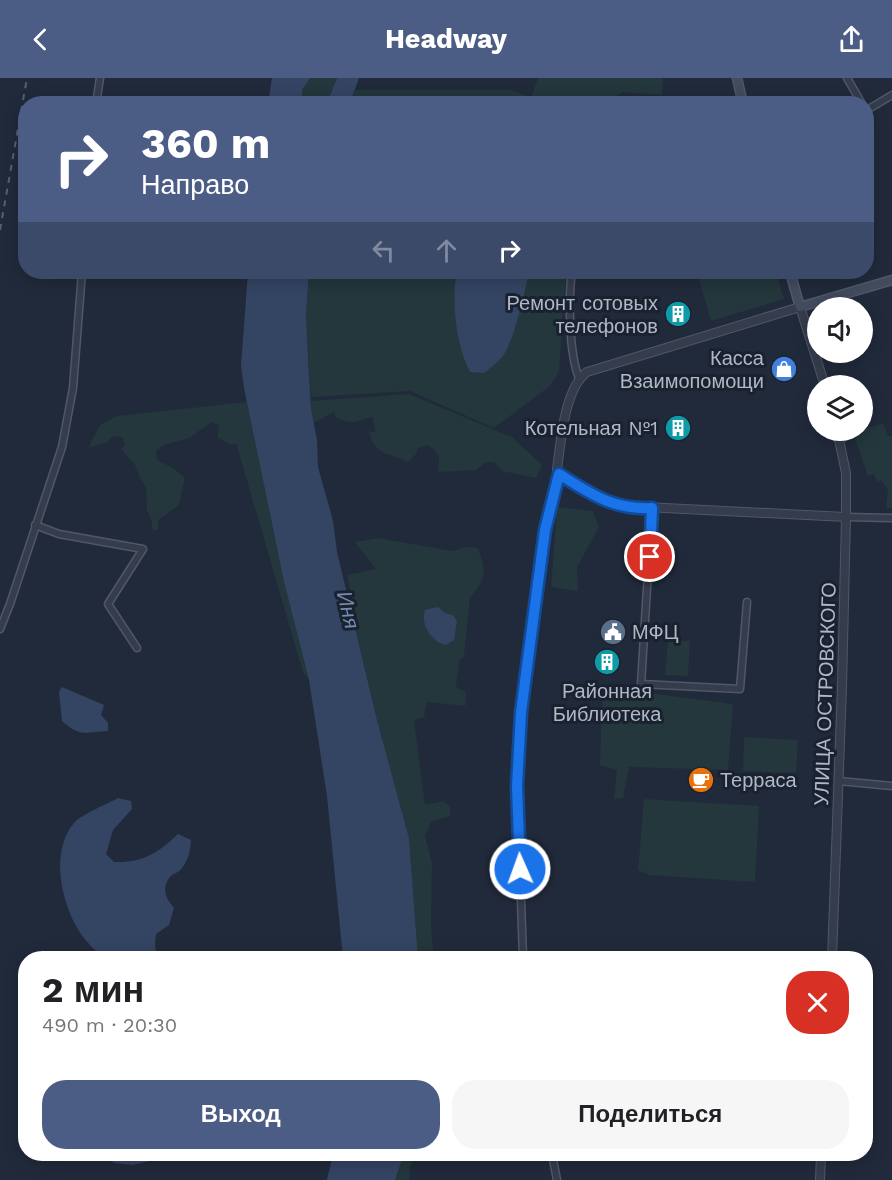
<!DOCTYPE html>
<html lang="ru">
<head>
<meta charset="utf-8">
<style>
	:root { --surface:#fff; --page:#f6f6f6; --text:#202124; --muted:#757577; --accent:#4c5d85 }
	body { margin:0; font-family:"Work Sans",sans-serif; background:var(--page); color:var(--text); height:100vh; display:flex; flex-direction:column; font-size:22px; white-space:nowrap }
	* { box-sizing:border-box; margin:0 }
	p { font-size:20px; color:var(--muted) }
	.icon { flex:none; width:33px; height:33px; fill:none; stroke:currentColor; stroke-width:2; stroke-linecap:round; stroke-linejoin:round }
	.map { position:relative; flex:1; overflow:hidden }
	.panel { position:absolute; left:18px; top:873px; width:855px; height:210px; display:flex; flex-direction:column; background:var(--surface); border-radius:24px; box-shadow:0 3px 15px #0003 }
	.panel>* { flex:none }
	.hud { position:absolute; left:18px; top:18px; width:856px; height:183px; border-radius:24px; box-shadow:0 3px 15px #0003; background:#4c5d85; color:#fff; overflow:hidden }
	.tools { position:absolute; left:807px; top:219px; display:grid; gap:12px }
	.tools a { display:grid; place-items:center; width:66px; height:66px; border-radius:50%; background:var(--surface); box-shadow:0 3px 15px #0003; font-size:30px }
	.pin { position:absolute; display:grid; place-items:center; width:51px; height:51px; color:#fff; margin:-26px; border:3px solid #fff; border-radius:50%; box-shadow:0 2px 6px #0007 }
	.me { position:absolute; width:66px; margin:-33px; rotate:358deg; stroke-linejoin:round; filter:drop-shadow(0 0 4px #0008) }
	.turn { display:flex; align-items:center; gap:21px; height:126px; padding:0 24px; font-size:27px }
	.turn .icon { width:78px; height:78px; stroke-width:2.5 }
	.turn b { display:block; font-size:42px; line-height:51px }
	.lanes { display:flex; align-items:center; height:57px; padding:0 24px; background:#0003; justify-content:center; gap:30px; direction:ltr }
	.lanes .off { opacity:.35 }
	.round { display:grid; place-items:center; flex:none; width:63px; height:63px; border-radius:24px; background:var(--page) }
	.overview { display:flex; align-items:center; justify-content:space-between; height:102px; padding:0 24px }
	h1 { font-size:36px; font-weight:700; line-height:45px }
	.button { display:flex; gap:12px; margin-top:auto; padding:12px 24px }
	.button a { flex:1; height:69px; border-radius:24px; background:var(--accent); color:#fff; font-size:24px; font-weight:700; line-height:69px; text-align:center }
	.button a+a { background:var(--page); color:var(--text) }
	header { display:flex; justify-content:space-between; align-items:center; height:78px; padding:0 24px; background:var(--accent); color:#fff; font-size:27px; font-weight:700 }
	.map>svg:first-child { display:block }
</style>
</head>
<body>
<header><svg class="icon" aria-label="back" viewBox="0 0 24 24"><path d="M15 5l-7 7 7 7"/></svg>Headway<svg class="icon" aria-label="share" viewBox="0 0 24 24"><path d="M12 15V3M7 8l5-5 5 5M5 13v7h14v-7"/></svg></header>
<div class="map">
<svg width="892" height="1102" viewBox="0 0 892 1102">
	<rect width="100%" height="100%" fill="#212a3b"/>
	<g fill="#23373c">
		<path d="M 310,0 L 337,0 L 327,25 L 302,25 L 302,12 Z"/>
		<path d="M 538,0 L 663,0 L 662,17 L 622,14 L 608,25 L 350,26 L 355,12 L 512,12 L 531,20 Z"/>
		<path d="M 309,194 L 567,194 L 564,217 L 559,293 L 550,308 L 494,350 L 410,313 L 311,319 L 306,236 Z"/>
		<path d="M 697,194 L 776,194 L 784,221 L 711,243 Z"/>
		<path d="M 409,316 L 512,359 L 542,387 L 536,400 L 502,393 L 494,384 L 486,384 L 476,392 L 438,394 C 440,381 440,375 428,367 L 418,370 L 416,376 L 408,384 C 390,375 375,377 369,355 L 376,353 L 372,339 C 355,343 353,348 335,339 L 334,334 L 313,345 L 310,323 Z"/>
		<path d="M 247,324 L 284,504 L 309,602 L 303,594 L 236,365 L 231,367 L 217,359 L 219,347 L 212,344 L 189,360 L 164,367 L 156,373 L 157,382 L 173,390 L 185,400 L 179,427 L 158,442 L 158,451 L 153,453 L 151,441 L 147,433 L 146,409 L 141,402 L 135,387 L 121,371 L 125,367 L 123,360 L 114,358 L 107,364 L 88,370 L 100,347 L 117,338 Z"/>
		<path d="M 883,345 L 888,358 L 892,358 L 892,430 L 886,430 L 888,412 L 881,402 L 877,404 L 874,396 L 868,398 L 853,355 Z"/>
		<path d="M 557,429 L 593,433 L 599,449 L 577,489 L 578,513 L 551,509 Z"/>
		<path d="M 378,460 L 452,473 L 467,469 L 477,470 C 487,490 487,502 470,519 L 464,579 L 460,581 L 456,605 L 457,610 L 466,614 L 465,628 L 427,624 L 424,639 L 414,642 L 425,727 L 444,723 L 450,729 L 450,738 L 431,744 L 425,758 L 432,786 L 431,849 L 434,880 L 418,880 L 409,760 L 377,642 L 351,531 L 352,525 L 347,497 L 376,491 L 355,464 Z"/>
		<path d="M 668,562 L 690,563 L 688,598 L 665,597 Z"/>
		<path d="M 612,610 L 733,626 L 728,692 L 629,689 L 623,720 L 614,721 L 617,692 L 600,687 L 602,623 Z"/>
		<path d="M 744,659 L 798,662 L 796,695 L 743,693 Z"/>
		<path d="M 644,721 L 759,728 L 755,804 L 649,797 L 638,792 Z"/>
		<path d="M 404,1076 L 417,1076 L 410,1089 L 409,1102 L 395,1102 Z"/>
	</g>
	<g fill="#344463">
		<path d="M 272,0 L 310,0 L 302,12 L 302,25 L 268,25 Z"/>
		<path d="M 337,0 L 359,0 L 350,25 L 327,25 Z"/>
		<path d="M 248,194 L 309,194 L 306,236 L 308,278 L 311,331 L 317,362 L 318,389 L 333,443 L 337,474 L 377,642 L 409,760 L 418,880 L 343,880 L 327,718 L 309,602 L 284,504 L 244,310 L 241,288 Z"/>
		<path d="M 457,194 L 529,194 C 525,213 514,265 502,279 C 497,285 490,290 484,295 L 470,294 C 456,268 451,223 457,194 Z"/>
		<path d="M 438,529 L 445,535 L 453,537 L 457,543 L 454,562 L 446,567 C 432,564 420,547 425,532 Z"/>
		<path d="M 62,609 L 104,627 L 101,637 L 108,645 L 108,653 C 83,654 82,660 62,643 L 59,614 Z"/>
		<path d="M 118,720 L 131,723 L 132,731 L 113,752 L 106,776 L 114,784 C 143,785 158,775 178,756 L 191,762 C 190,773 189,781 182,790 C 179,795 173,795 170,799 C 161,810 166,821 174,830 L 169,847 L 156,856 C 155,867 153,874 162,880 L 103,880 C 95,872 85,863 79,853 C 61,824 50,773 74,745 C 82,736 107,726 118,720 Z"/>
		<path d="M 25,973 L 25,1035 C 14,1017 19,993 25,973 Z"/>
		<path d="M 63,1076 L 183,1076 L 164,1082 L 150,1083 L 132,1087 L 115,1085 L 108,1081 Z"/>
		<path d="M 333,1076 L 404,1076 L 395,1102 L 327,1102 Z"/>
	</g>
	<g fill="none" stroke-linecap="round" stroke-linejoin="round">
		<g stroke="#505766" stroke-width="9">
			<g id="minor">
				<path d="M 847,0 L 862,26"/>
				<path d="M 96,26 L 100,0"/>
				<path d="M 610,26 L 610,25"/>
				<path d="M 867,32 L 892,17"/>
				<path d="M 572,194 C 568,219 569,276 579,300"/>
				<path d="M 652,430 L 641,606 L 740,611 L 747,524"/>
				<path d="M 846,439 L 892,440"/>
				<path d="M 35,447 L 59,456 L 143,471 L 108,526 L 137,570"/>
				<path d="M 0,551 L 10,526 L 62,369 L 73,310 L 82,194"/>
				<path d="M 839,703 L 892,708"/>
				<path d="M 523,880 L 517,708 L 519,658 L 545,452 L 559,396"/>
				<path d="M 552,1076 L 557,1102"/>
			</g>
		</g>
		<g stroke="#505766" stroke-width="10">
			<g id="tertiary">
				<path d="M 825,308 L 800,229 L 587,294 C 564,311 561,364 557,391 L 559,396 L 602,422 L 625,428 L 846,439"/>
				<path d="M 832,880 L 842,609 L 846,439 L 846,395 L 837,352"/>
				<path d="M 820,1102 L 821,1076"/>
			</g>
		</g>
		<g stroke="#505766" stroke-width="11">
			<g id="secondary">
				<path d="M 737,0 L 743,26"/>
				<path d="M 790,194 L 800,229 L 892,202"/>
			</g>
		</g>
		<use href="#minor" stroke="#353c4c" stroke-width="6"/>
		<use href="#tertiary" stroke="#353c4c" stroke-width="8"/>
		<use href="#secondary" stroke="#434b5f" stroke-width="8"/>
		<path stroke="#576073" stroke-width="2" stroke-dasharray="6 6" stroke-linecap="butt" d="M 0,152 L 27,0"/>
	</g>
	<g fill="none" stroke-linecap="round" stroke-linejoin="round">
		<g stroke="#114b97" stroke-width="15">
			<path id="route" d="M 520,791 L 517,708 L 521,634 L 545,452 L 559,396 C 591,416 613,432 652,430 L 650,479"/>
		</g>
		<use href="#route" stroke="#1a73e8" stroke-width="10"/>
	</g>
	<defs>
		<g id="building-disc" transform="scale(1.35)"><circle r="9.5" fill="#0f9aa8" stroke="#1a2230"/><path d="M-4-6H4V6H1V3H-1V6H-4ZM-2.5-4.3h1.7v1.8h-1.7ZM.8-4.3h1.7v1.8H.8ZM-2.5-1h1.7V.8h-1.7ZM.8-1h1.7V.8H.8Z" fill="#fff"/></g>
		<g id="shop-disc" transform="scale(1.35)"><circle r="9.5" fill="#3f7fe0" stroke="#1a2230"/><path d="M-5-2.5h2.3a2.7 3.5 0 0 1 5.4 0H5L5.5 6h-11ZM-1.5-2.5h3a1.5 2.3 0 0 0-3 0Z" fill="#fff"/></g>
		<g id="civic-disc" transform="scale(1.35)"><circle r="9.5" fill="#5c6f8a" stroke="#1a2230"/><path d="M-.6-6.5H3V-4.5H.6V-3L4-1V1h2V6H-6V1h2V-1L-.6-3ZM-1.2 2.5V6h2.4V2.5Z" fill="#fff"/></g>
		<g id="cafe-disc" transform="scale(1.35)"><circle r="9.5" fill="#e8710a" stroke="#1a2230"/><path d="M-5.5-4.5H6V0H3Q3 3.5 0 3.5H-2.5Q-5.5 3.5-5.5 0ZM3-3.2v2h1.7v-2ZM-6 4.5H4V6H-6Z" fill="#fff"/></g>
	</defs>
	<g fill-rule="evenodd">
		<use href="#building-disc" x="678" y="236"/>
		<use href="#shop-disc" x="784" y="291"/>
		<use href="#building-disc" x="678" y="350"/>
		<use href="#civic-disc" x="613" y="554"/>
		<use href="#building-disc" x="607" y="584"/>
		<use href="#cafe-disc" x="701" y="702"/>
	</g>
	<g text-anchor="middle" stroke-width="6" stroke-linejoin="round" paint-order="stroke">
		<g font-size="20" fill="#b0b7c7" stroke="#1a2230" text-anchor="end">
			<text x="658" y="232">Ремонт сотовых<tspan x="658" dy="23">телефонов</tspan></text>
			<text x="764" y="287">Касса<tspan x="764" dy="23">Взаимопомощи</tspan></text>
			<text x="658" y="357">Котельная №1</text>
			<text x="632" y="561" text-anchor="start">МФЦ</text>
			<text x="607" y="620" text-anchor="middle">Районная<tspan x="607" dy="23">Библиотека</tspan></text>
			<text x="720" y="709" text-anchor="start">Терраса</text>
		</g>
		<g font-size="20" fill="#b0b7c7" stroke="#1a2230">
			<text transform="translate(825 616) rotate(-88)" y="7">УЛИЦА ОСТРОВСКОГО</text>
		</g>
		<g font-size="21" font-style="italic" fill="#778bb1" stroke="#1a2230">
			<text transform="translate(348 532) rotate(76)" y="7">Иня</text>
		</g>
	</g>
</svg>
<div class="tools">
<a><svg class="icon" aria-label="sound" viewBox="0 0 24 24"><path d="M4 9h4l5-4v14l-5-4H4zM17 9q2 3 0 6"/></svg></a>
<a><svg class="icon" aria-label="layers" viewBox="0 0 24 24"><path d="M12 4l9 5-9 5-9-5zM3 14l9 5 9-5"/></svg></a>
</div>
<div class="pin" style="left:650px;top:479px;background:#d93025"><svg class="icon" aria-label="arrive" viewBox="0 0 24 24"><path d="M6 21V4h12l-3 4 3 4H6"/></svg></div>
<svg class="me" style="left:520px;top:791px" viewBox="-20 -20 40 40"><circle r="17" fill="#1a73e8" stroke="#fff" stroke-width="3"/><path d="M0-11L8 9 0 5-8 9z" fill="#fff"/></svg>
<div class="hud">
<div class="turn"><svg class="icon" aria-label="right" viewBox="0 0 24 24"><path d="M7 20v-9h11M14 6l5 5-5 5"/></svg><div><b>360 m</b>Направо</div></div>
<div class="lanes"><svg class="icon off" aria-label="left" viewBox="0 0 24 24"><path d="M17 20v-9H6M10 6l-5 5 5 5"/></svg><svg class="icon off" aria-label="ahead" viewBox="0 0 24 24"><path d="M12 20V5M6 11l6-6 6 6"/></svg><svg class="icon" aria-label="right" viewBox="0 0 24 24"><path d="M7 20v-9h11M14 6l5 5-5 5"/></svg></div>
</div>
<section class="panel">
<div class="overview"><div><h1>2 мин</h1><p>490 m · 20:30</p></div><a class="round" style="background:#d93025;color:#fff"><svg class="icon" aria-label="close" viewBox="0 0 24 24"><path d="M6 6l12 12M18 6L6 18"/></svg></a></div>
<div class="button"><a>Выход</a><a>Поделиться</a></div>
</section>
</div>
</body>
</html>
